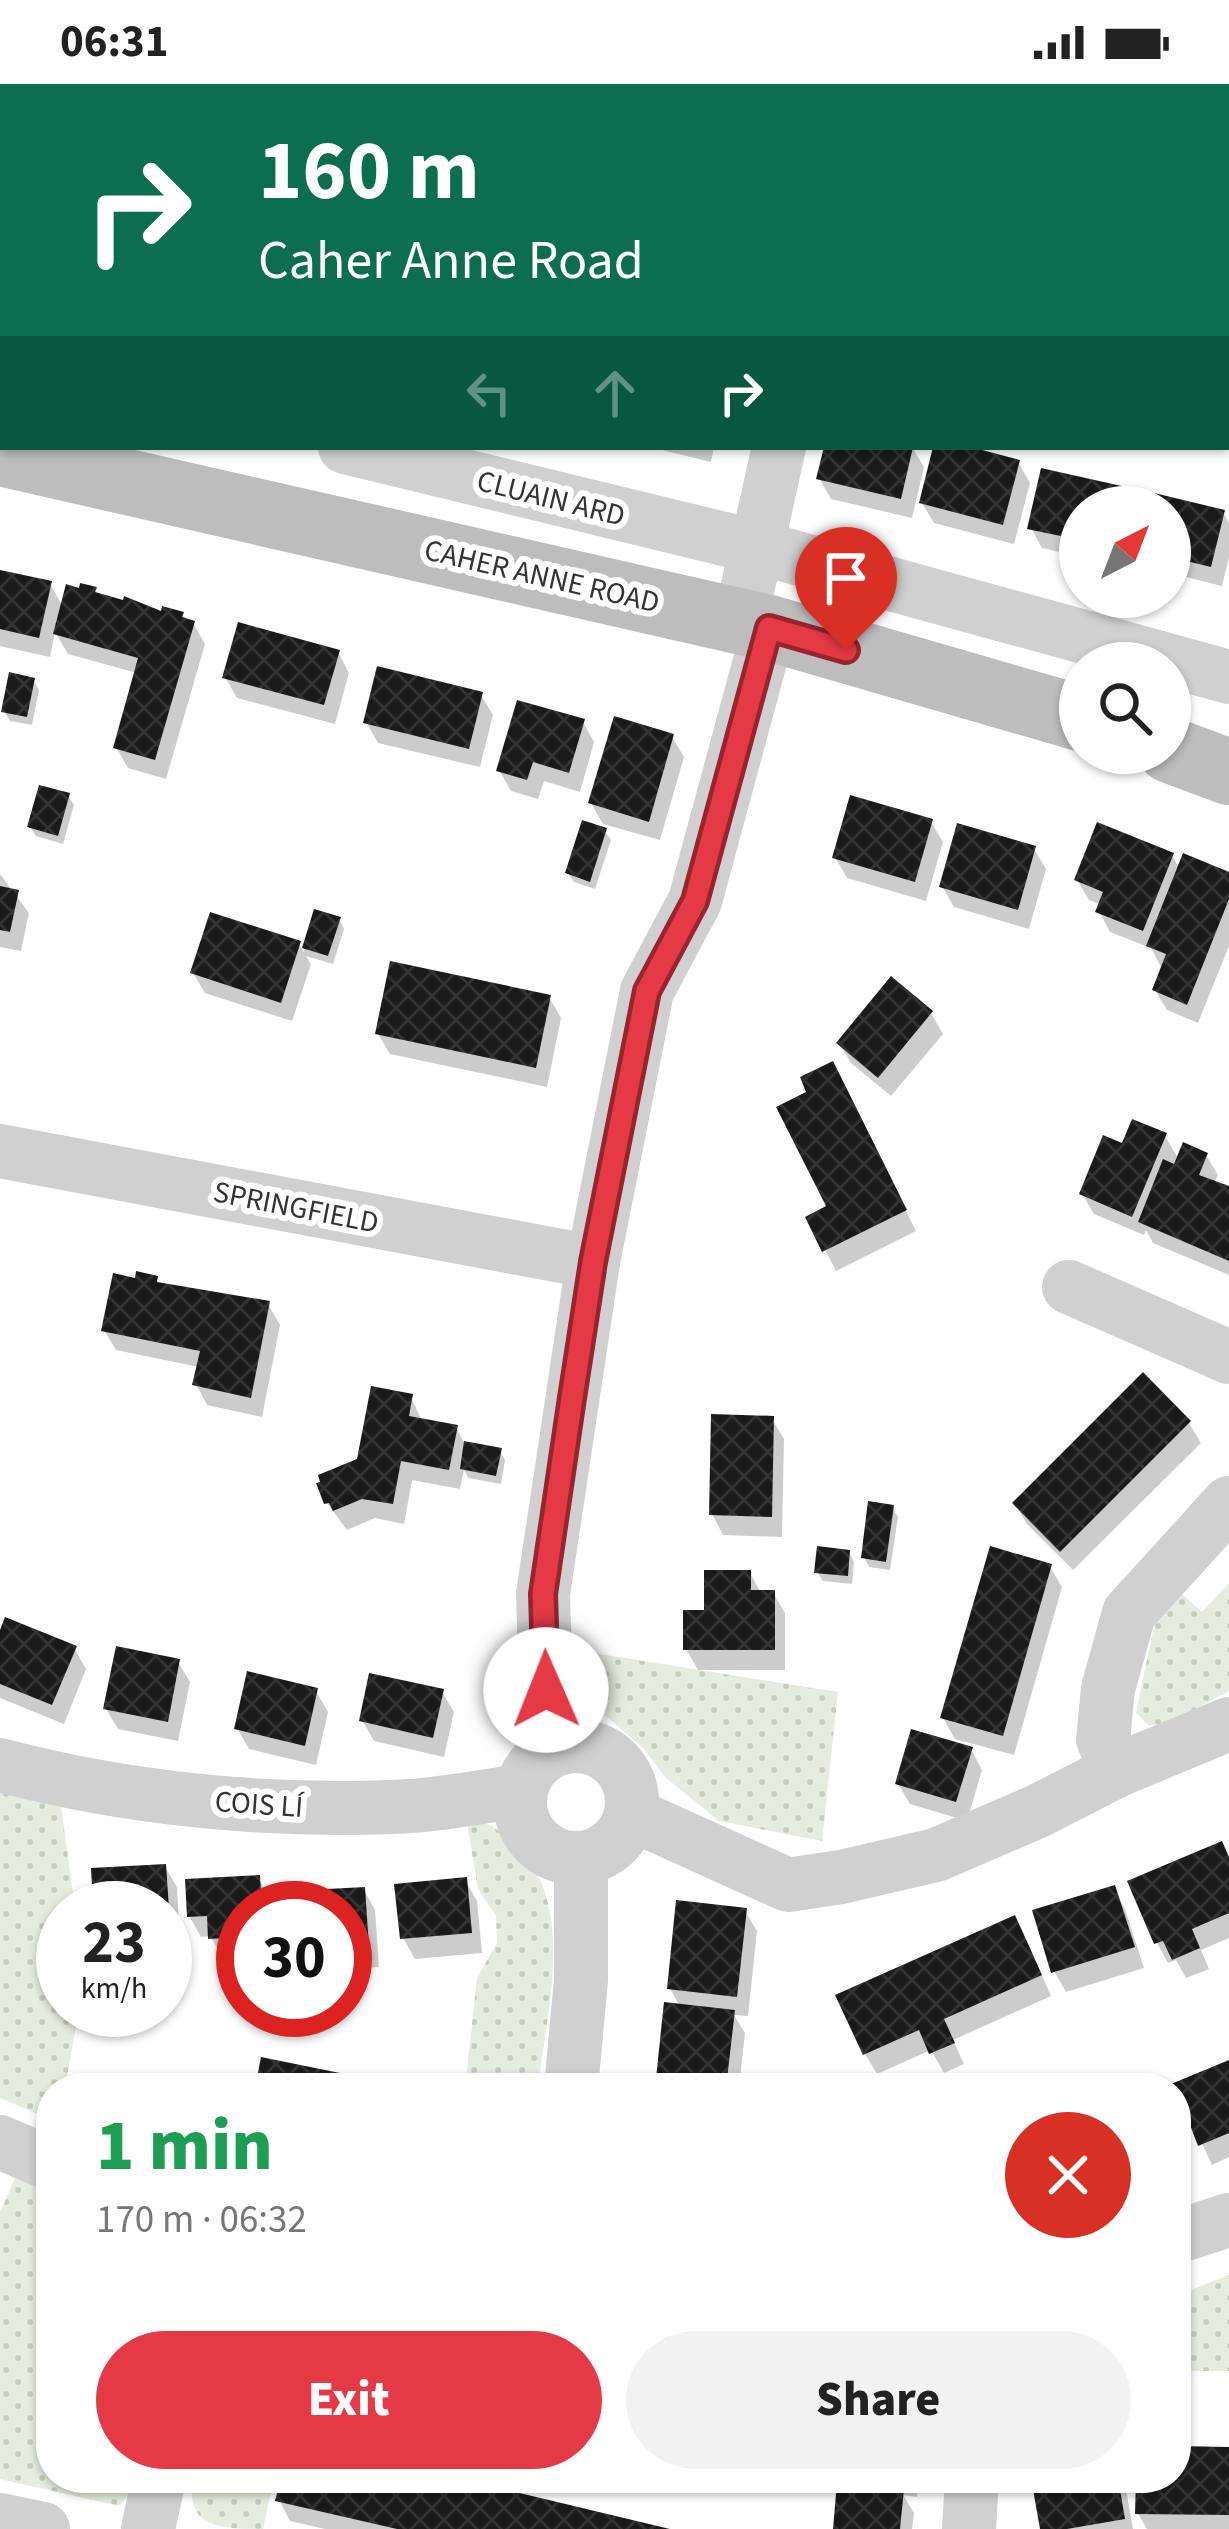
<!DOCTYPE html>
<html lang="en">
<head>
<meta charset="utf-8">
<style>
	:root { --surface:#fff; --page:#f2f2f2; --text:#222; --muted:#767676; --accent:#e63946 }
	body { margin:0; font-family:"Source Sans 3",sans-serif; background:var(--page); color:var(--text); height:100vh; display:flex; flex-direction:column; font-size:45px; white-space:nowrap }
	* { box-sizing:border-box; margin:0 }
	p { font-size:39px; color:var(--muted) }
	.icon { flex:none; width:66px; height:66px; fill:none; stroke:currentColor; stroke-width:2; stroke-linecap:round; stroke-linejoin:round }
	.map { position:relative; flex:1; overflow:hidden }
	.drawer { position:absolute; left:36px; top:1989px; width:1155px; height:420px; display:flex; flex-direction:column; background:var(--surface); border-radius:48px; box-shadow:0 3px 9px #0004 }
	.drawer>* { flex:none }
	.top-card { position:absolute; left:0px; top:0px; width:1230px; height:366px; box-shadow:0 3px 9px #0004; background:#0b6e4f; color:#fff; overflow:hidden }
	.needle { width:78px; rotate:42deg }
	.tools { position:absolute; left:1059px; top:402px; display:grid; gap:24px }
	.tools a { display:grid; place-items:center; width:132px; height:132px; border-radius:50%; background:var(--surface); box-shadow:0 3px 9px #0004; font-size:60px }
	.speed { position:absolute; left:36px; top:1797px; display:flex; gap:24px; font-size:60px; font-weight:700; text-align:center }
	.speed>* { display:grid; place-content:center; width:156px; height:156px; border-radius:50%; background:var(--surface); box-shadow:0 3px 9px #0004; line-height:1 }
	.speed small { font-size:30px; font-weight:400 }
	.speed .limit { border:18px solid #d22; background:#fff; color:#111 }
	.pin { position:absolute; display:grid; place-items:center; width:102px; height:102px; color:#fff; margin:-123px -51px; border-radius:50% 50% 50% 0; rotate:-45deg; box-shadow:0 0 12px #0007 }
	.pin .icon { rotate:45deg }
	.me { position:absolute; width:132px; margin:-66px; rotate:359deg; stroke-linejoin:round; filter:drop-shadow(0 0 9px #0008) }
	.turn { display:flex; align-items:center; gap:42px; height:252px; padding:0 60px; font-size:54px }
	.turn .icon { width:156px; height:156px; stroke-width:2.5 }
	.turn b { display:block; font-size:84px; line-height:102px }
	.lanes { display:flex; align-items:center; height:114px; padding:0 60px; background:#0003; justify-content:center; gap:60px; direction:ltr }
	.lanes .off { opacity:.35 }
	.round { display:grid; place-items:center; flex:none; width:126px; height:126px; border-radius:63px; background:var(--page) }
	.headline { display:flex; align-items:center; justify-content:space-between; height:204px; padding:0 60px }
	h1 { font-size:72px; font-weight:800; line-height:90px; color:#1e9e55 }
	.primary-button { display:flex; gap:24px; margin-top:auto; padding:24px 60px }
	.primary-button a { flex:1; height:138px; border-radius:72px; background:var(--accent); color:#fff; font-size:48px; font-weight:800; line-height:138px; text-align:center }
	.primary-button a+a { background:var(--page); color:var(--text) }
	.status { display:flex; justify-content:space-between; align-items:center; height:84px; padding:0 60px; background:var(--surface); direction:ltr }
	.status svg { height:33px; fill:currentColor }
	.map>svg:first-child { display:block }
</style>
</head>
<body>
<div class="status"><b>06:31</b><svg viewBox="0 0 49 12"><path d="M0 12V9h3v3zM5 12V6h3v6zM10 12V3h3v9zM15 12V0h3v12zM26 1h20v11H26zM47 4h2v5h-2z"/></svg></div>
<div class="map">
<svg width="1229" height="2445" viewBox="0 0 1229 2445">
	<defs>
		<pattern id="grass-dots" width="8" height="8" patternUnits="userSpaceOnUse" patternTransform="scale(3)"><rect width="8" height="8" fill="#e6ecdf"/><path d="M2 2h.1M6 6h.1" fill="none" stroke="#c6cbc0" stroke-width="1.8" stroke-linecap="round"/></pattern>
		<pattern id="building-cross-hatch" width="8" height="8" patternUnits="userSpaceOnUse" patternTransform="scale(3)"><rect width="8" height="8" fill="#1a1a1a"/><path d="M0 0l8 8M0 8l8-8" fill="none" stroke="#333"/></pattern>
	</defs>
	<rect width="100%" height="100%" fill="#fff"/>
	<g fill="url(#grass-dots)">
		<path d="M 1229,1499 L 1229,1607 L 1173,1637 L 1149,1642 L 1136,1629 L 1160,1513 L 1175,1504 L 1202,1528 Z"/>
		<path d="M 581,1567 L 838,1608 L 822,1757 L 719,1737 L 687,1711 L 666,1694 L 643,1664 L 599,1626 L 578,1587 Z"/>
		<path d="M 0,1706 L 61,1721 L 75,1824 L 63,1824 L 63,1926 L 79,1926 L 65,2004 L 51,2004 L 51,2036 L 0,2014 Z"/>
		<path d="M 470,1736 C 487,1736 498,1746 510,1756 C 580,1816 546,1926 538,2004 L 465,2004 L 477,1894 L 497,1859 L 496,1832 L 478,1805 L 468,1745 Z"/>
		<path d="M 17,2090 L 51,2109 L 51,2394 L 137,2394 L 133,2406 L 119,2422 L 0,2395 L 0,2128 Z"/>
		<path d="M 1229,2191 L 1229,2287 L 1176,2287 L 1176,2212 Z"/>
		<path d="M 194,2394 L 274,2394 L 263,2445 C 222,2445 183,2445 194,2394 Z"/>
	</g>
	<g fill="#0003">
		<path d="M 154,0 L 187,0 L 188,2 L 155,3 Z"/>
		<path d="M 258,0 L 330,0 L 332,3 L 257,3 Z"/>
		<path d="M 488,0 L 554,0 L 566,3 L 487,3 Z"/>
		<path d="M 1145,0 L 1229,0 L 1229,7 L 1227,11 L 1227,3 Z"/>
		<rect x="0" y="57" width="3" height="99"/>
		<path d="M 1227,176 L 1229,177 L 1229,260 L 1227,259 Z"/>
		<path d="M 650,363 L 714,363 L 711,378 Z"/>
		<path d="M 827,363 L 912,363 L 924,383 L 912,434 L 831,415 L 819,394 Z"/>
		<path d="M 936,363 L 959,363 L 1018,378 L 1030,399 L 1014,460 L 934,439 L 922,419 Z"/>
		<path d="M 1043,388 L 1124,406 L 1134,423 L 1080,423 L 1080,473 L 1042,464 L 1031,444 Z"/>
		<path d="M 1156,412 L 1223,428 L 1229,439 L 1229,473 L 1222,502 L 1170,489 L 1170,423 L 1154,423 Z"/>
		<path d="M 0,489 L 50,500 L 63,523 L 81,507 L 95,506 L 98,512 L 163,531 L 182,531 L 193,539 L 205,560 L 166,695 L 128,684 L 116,663 L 137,589 L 68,570 L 55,548 L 50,573 L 0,562 Z"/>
		<path d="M 338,568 L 349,589 L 335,640 L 237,614 L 225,593 Z"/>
		<path d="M 33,596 L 39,606 L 32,641 L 10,637 L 4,627 Z"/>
		<path d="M 481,611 L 493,631 L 480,683 L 378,659 L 366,638 Z"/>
		<path d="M 583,638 L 594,658 L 580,708 L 544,697 L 538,715 L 511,707 L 499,686 Z"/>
		<path d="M 672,653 L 684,673 L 660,756 L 603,740 L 591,719 Z"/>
		<path d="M 68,712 L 74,721 L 63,760 L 36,752 L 30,743 Z"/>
		<path d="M 931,738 L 943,758 L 926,817 L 847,794 L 835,773 Z"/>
		<path d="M 605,747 L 611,756 L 595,805 L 574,798 L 568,789 Z"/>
		<path d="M 1034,765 L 1046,785 L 1029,845 L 954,823 L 942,802 Z"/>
		<path d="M 1172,771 L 1180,786 L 1229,791 L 1229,862 L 1198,939 L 1167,926 L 1155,906 L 1161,883 L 1151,864 L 1110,848 L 1099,827 L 1101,821 L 1089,816 L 1077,796 Z"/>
		<path d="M 0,790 L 29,829 L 21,867 L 0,863 Z"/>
		<path d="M 316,828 L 339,835 L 344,845 L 333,880 L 306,872 L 311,880 L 292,937 L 205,909 L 193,889 L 299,860 L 304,868 Z"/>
		<path d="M 549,913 L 561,934 L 547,1003 L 390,970 L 378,950 Z"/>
		<path d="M 931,929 L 943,950 L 891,1012 L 851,979 L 839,959 Z"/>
		<path d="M 843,1001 L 916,1147 L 836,1187 L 809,1134 L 830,1124 L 810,1009 Z"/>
		<path d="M 1165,1052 L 1179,1076 L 1206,1071 L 1218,1091 L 1214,1100 L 1229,1106 L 1229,1191 L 1153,1159 L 1146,1146 L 1144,1151 L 1094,1130 L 1082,1110 L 1124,1063 Z"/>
		<path d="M 156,1195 L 160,1202 L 268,1220 L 280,1241 L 262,1333 L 207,1321 L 196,1300 L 199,1283 L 116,1266 L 104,1246 L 137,1197 Z"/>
		<path d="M 411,1313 L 422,1337 L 456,1344 L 465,1360 L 500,1367 L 505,1376 L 501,1400 L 468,1394 L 464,1386 L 460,1405 L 412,1396 L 404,1440 L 375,1434 L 347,1446 L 327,1419 Z"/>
		<path d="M 772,1335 L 784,1355 L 782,1453 L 723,1451 L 712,1430 Z"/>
		<path d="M 1189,1339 L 1201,1359 L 1073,1486 L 1027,1440 L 1015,1420 Z"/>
		<path d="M 892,1424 L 898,1433 L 890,1486 L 869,1483 L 864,1473 Z"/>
		<path d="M 849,1468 L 854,1478 L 852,1500 L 823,1497 L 817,1488 Z"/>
		<path d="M 1050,1483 L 1062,1503 L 1014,1671 L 955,1655 L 943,1634 Z"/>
		<path d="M 750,1489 L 761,1509 L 773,1509 L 785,1529 L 785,1586 L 698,1586 L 686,1565 L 707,1529 Z"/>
		<path d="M 0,1554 L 74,1564 L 86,1585 L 64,1640 L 0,1614 Z"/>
		<path d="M 178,1578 L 190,1598 L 178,1657 L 118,1645 L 106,1625 Z"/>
		<path d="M 316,1607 L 328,1628 L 316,1681 L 249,1665 L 237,1644 Z"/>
		<path d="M 442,1608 L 454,1628 L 444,1673 L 374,1657 L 362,1636 Z"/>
		<path d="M 971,1665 L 982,1686 L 967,1737 L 910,1720 L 898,1700 Z"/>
		<path d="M 1229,1774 L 1229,1854 L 1201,1866 L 1209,1885 L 1186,1894 L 1176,1876 L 1168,1879 L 1157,1859 Z"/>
		<path d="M 165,1783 L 177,1803 L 180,1860 L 165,1861 L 165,1824 L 98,1824 L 96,1821 Z"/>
		<path d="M 258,1794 L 270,1815 L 271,1824 L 243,1824 L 243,1873 L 223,1874 L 210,1852 L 201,1853 L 190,1833 Z"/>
		<path d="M 465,1796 L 477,1817 L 482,1869 L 415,1875 L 403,1854 Z"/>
		<path d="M 1114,1805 L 1125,1825 L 1144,1884 L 1066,1908 L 1054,1887 Z"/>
		<path d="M 364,1806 L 375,1826 L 379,1883 L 345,1885 L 345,1824 L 293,1824 Z"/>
		<path d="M 745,1827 L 757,1847 L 748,1932 L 734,1931 L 745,1949 L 739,2004 L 658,2004 L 680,1923 L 670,1904 Z"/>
		<path d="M 1026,1855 L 1051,1912 L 953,1956 L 964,1980 L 944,1989 L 931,1966 L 877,1990 L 865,1970 Z"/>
		<path d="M 1229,1979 L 1229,2073 L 1212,2081 L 1175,2002 Z"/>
		<path d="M 1176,2059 L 1187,2084 L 1176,2089 Z"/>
		<path d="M 1176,2365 L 1229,2366 L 1229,2445 L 1147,2445 L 1138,2430 L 1139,2394 L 1176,2394 Z"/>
		<path d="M 284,2394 L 445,2394 L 665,2445 L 325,2445 L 290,2437 L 279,2416 Z"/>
		<path d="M 850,2394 L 920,2394 L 917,2413 L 903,2411 L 914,2429 L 912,2445 L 836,2445 L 855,2403 Z"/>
		<path d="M 1034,2394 L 1124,2394 L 1133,2445 L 1043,2445 Z"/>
	</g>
	<g fill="url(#building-cross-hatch)">
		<path d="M 824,363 L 913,363 L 901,415 L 816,395 Z"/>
		<path d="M 933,363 L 971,363 L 1020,376 L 1003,441 L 919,419 Z"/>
		<path d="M 1041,384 L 1126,403 L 1121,423 L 1080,423 L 1080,456 L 1027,445 Z"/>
		<path d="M 1154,409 L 1225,426 L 1211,483 L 1170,473 L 1170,423 L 1151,423 Z"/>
		<path d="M 0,486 L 52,497 L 39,554 L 0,545 Z"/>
		<path d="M 80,499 L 97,503 L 95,508 L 123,516 L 124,512 L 161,527 L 162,522 L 184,528 L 182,533 L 195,537 L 155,676 L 113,664 L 138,574 L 53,550 L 66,500 L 79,504 Z"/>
		<path d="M 238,538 L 340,566 L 324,621 L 222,594 Z"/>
		<path d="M 377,582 L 483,608 L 469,665 L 363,639 Z"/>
		<path d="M 9,588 L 35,594 L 27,633 L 1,628 Z"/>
		<path d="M 517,616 L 585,635 L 569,689 L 533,678 L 527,696 L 496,687 Z"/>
		<path d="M 614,632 L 674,650 L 649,738 L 588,719 Z"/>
		<path d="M 39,701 L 70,709 L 58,752 L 27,743 Z"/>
		<path d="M 850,711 L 933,735 L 915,798 L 832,774 Z"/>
		<path d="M 582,736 L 607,744 L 590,798 L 565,789 Z"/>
		<path d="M 1097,738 L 1174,769 L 1143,847 L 1095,828 L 1103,808 L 1074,796 Z"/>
		<path d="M 957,739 L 1036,762 L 1018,826 L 939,803 Z"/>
		<path d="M 1183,769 L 1229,788 L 1229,815 L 1187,921 L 1152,906 L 1166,870 L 1146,862 Z"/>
		<path d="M 0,802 L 19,806 L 10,848 L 0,846 Z"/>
		<path d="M 314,825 L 341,833 L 328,872 L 302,864 Z"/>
		<path d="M 210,828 L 301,857 L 281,919 L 190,889 Z"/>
		<path d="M 390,877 L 551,911 L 536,984 L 375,950 Z"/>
		<path d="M 891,892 L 933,927 L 878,994 L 836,959 Z"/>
		<path d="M 833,977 L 907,1126 L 822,1168 L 805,1133 L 826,1122 L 776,1023 L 806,1008 L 800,993 Z"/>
		<path d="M 1132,1035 L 1167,1049 L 1132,1133 L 1079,1110 L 1103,1051 L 1122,1059 Z"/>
		<path d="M 1183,1058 L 1208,1069 L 1199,1091 L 1229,1102 L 1229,1177 L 1138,1138 L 1163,1075 L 1174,1080 Z"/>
		<path d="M 136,1187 L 158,1192 L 157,1198 L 270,1217 L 251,1314 L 192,1301 L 200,1267 L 101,1247 L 113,1189 L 135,1194 Z"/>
		<path d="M 1143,1288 L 1191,1337 L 1060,1468 L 1012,1419 Z"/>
		<path d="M 371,1302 L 413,1310 L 409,1332 L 458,1341 L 449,1386 L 401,1377 L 393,1420 L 362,1415 L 333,1427 L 329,1419 L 324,1420 L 316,1399 L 320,1398 L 318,1391 L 357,1375 Z"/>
		<path d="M 711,1330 L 774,1332 L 772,1433 L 709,1431 Z"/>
		<path d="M 464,1357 L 502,1364 L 496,1392 L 460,1385 Z"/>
		<path d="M 868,1417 L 894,1421 L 886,1478 L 861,1474 Z"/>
		<path d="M 817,1462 L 850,1466 L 848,1492 L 814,1489 Z"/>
		<path d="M 990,1462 L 1052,1480 L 1003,1652 L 940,1634 Z"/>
		<path d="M 704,1486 L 751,1486 L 751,1506 L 775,1506 L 775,1566 L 683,1566 L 683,1526 L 704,1526 Z"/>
		<path d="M 5,1533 L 77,1562 L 52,1621 L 0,1600 L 0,1546 Z"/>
		<path d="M 116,1562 L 180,1575 L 168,1638 L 103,1625 Z"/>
		<path d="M 247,1587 L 318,1604 L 305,1662 L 234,1645 Z"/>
		<path d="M 369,1589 L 444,1605 L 433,1654 L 359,1637 Z"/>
		<path d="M 911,1645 L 973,1663 L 956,1718 L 895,1700 Z"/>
		<path d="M 1222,1757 L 1229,1773 L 1229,1829 L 1192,1845 L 1200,1864 L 1172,1876 L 1163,1857 L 1154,1860 L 1127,1797 Z"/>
		<path d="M 166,1780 L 170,1840 L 165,1841 L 165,1824 L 93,1822 L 91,1784 Z"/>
		<path d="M 260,1791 L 262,1824 L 243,1824 L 243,1853 L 208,1855 L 207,1832 L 187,1833 L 185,1795 Z"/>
		<path d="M 467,1793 L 472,1849 L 400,1855 L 394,1800 Z"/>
		<path d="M 1115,1801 L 1135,1863 L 1051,1889 L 1032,1826 Z"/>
		<path d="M 365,1803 L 369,1863 L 345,1864 L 345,1824 L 290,1824 L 289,1807 Z"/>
		<path d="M 676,1816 L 747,1824 L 737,1913 L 667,1905 Z"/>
		<path d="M 1015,1831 L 1042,1891 L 944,1935 L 955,1959 L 929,1970 L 919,1946 L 863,1971 L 835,1911 Z"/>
		<path d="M 664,1918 L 735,1926 L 726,2004 L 655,2004 Z"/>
		<path d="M 261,1973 L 404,2002 L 404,2004 L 255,2004 Z"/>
		<path d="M 1229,1976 L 1229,2049 L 1198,2062 L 1176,2004 L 1171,2000 Z"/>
		<path d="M 1176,2362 L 1229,2363 L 1229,2431 L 1135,2430 L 1136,2394 L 1176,2394 Z"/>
		<path d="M 281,2394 L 457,2394 L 670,2445 L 397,2445 L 275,2417 Z"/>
		<path d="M 1031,2394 L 1118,2394 L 1125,2435 L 1067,2445 L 1040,2445 Z"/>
		<path d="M 837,2398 L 904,2405 L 900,2445 L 833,2445 Z"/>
	</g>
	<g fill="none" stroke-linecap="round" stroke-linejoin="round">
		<g stroke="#d0d0d0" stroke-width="54">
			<path d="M 933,0 L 943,3"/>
			<path d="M 419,3 L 420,0"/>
			<path d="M 859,3 L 860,0"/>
			<path d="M 1227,88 L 1229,89"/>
			<path d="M 345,363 L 757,463 L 1229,593"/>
			<path d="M 740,538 L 779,363"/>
			<path d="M 0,1067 L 593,1178"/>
			<path d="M 1069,1203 L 1229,1273"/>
			<circle cx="576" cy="1718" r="56"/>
			<path d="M 552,1666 L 546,1607 L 543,1510 L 593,1178 L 647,907 L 695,817 L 769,544"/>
			<path d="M 0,1681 C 126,1714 262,1728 392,1723 C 434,1722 478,1713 520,1707"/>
			<path d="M 1118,1686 L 1103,1656 L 1108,1605 L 1129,1529 L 1229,1419"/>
			<path d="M 631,1730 L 788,1801 L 841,1793 L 936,1771 L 1038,1727 L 1118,1686 L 1229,1640"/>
			<path d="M 571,2004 L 581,1896 L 581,1774"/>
			<path d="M 0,2058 L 51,2080"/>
			<path d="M 1176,2153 L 1229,2136"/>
			<path d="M 0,2436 L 43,2445"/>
			<path d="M 148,2445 L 159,2394"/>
			<path d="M 969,2445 L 972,2394"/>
		</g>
		<g stroke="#bdbdbd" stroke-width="66">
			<path d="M 0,369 L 769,544 L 1080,634"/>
			<path d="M 1170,666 L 1229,688"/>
		</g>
	</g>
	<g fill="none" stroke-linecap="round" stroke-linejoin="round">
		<g stroke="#96252e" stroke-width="30">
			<path id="route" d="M 546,1606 L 543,1510 L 572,1314 L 593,1178 L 647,907 L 695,817 L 769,544 L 846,566"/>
		</g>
		<use href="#route" stroke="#e63946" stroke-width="21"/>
	</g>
	<g text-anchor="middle" stroke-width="12" stroke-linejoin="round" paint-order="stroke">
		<g font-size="30" fill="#333" stroke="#fff">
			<text transform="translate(551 414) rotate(14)" y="10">CLUAIN ARD</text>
			<text transform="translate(542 492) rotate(13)" y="10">CAHER ANNE ROAD</text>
			<text transform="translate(296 1123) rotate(11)" y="10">SPRINGFIELD</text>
			<text transform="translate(259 1720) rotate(4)" y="10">COIS LÍ</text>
		</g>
	</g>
</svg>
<div class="tools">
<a><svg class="needle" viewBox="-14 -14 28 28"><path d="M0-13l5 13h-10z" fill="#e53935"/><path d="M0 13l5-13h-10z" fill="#767676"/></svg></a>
<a><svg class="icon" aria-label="search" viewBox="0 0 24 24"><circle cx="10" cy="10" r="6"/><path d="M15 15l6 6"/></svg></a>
</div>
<div class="speed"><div>23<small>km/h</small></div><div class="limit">30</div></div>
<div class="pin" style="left:846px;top:566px;background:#d93025"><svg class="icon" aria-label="arrive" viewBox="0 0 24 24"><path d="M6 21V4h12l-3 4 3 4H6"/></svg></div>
<svg class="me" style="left:546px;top:1606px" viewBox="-20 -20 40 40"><circle r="19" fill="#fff"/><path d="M0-13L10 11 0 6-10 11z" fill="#e63946"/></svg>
<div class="top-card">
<div class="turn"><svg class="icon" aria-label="right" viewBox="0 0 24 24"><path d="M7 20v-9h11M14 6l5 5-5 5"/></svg><div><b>160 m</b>Caher Anne Road</div></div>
<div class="lanes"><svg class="icon off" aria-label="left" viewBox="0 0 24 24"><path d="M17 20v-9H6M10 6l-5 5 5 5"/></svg><svg class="icon off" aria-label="ahead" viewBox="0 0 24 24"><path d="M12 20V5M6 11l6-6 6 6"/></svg><svg class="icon" aria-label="right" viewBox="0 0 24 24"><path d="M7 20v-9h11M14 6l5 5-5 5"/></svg></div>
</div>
<section class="drawer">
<div class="headline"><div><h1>1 min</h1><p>170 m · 06:32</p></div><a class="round" style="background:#d93025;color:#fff"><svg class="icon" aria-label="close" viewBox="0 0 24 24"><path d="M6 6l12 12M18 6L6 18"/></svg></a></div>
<div class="primary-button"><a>Exit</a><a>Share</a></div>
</section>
</div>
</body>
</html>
